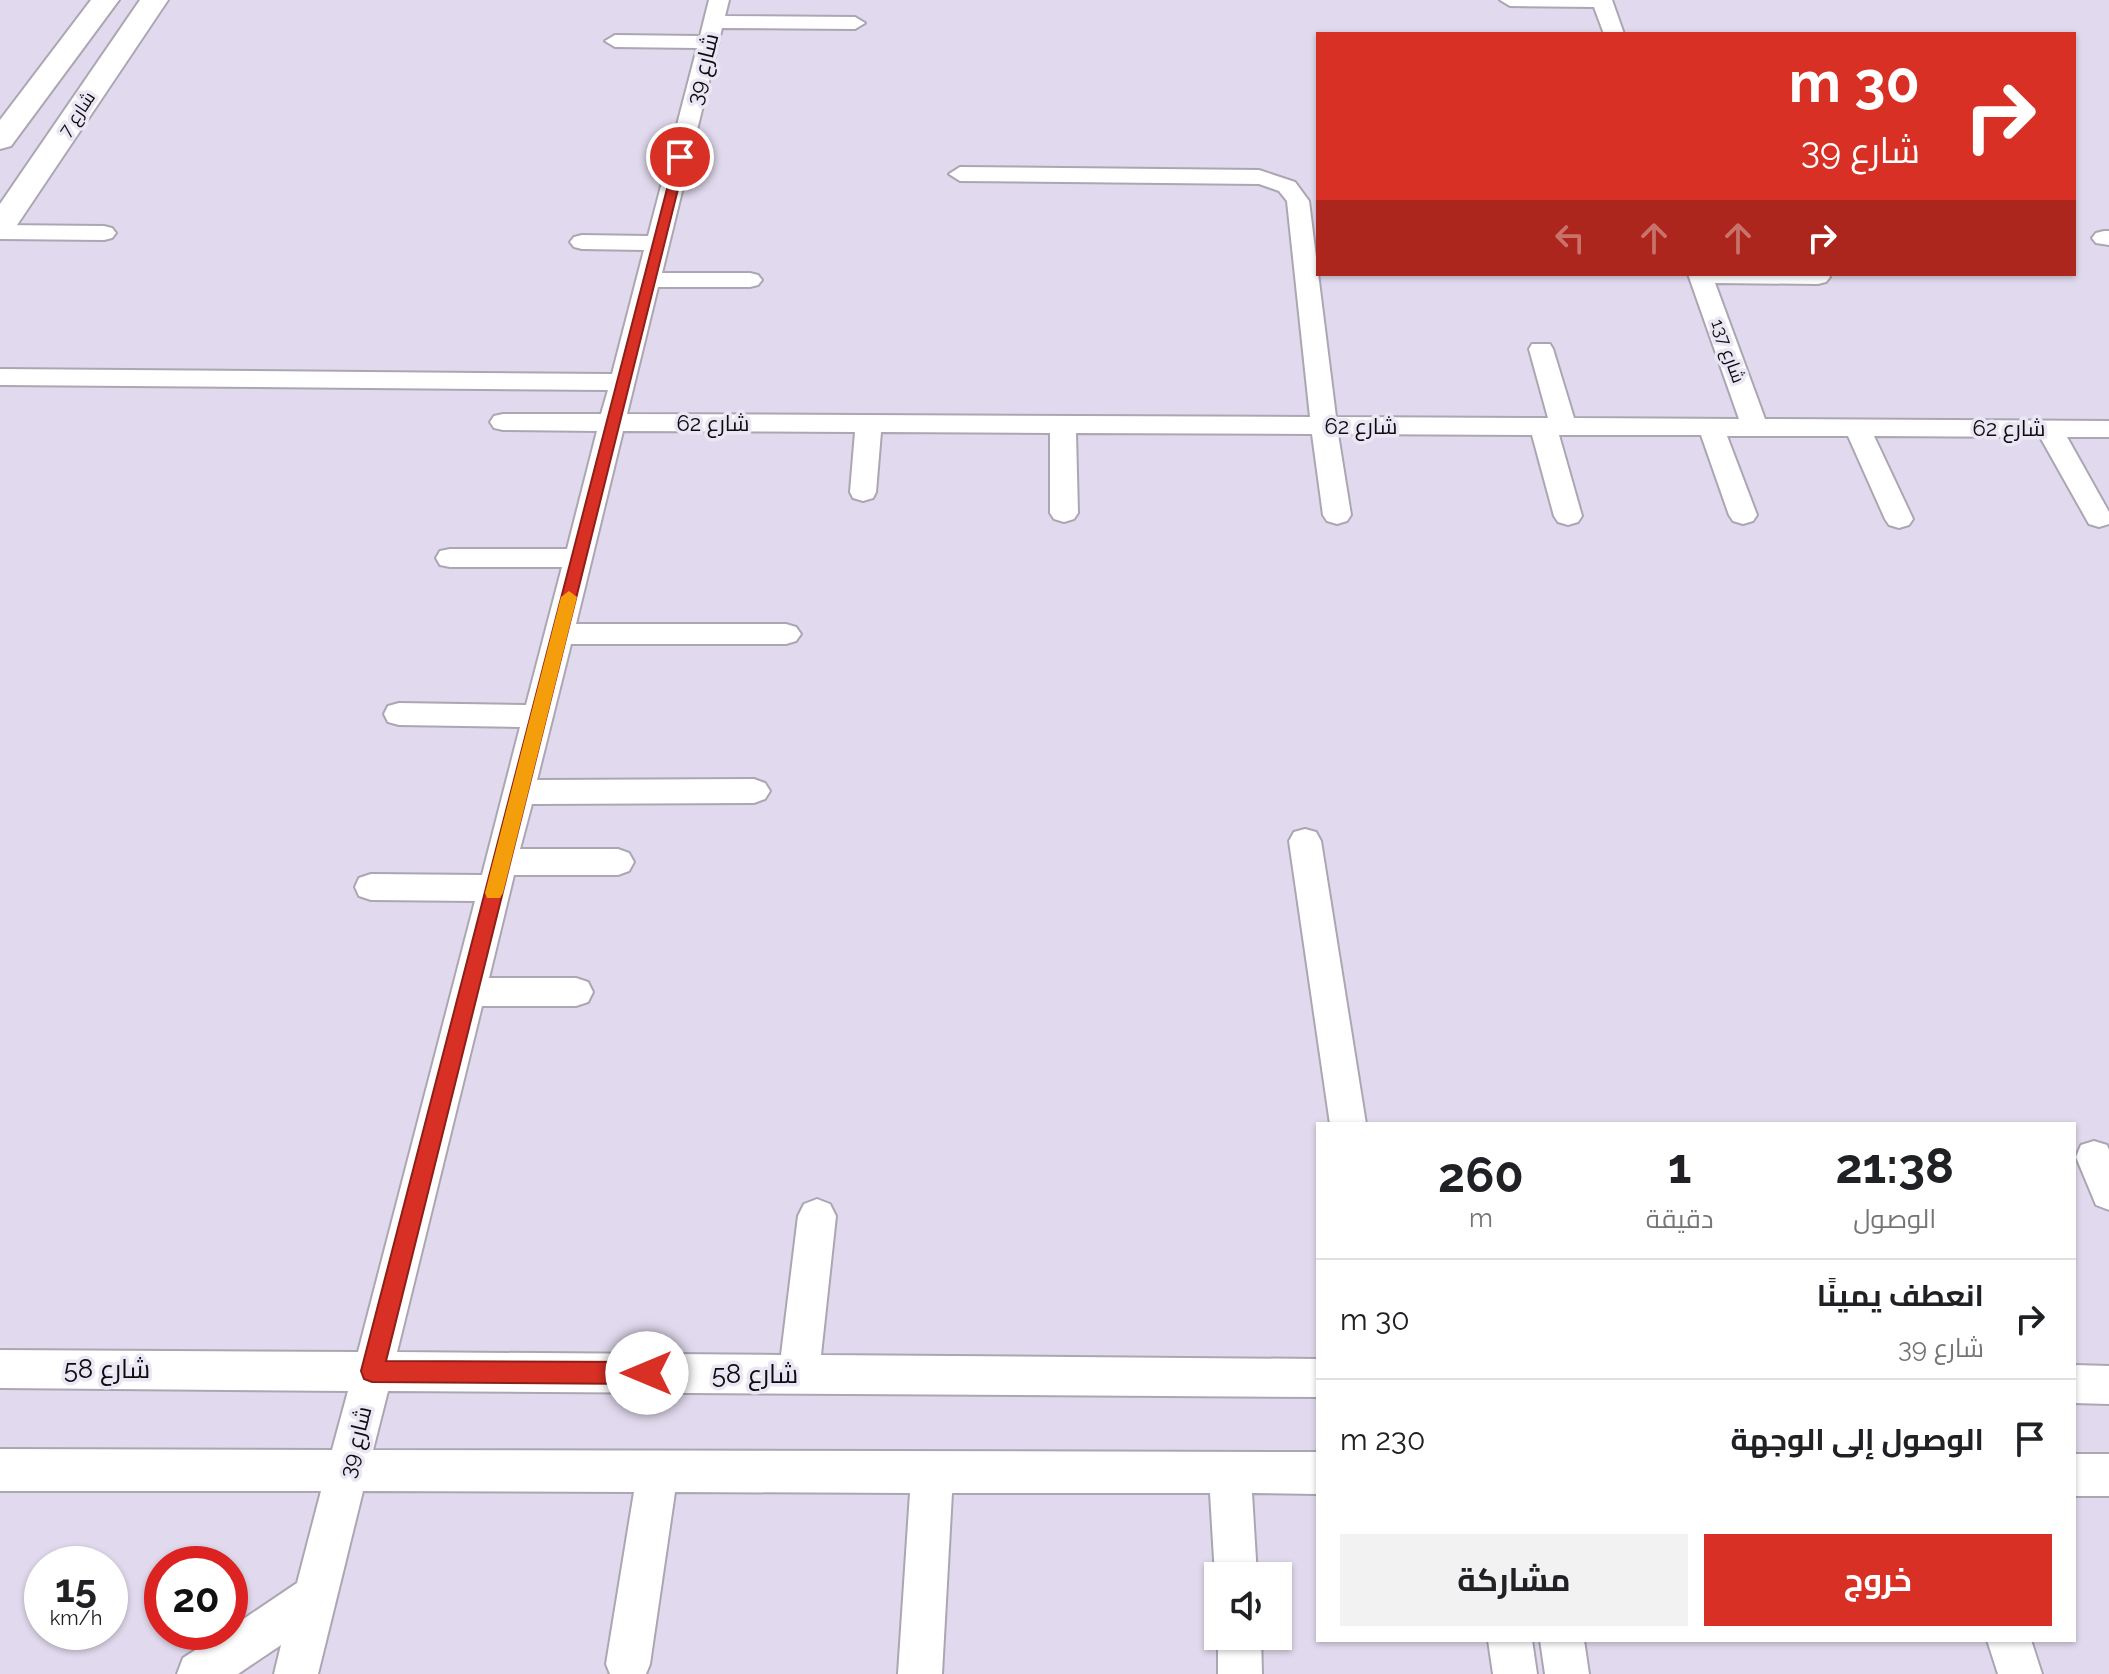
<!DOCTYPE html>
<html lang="ar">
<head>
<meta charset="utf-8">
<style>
	:root { --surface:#fff; --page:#f2f2f2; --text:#202124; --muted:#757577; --line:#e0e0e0; --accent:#d93025 }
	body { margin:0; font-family:Raleway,Cairo,sans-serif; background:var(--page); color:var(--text); direction:rtl; height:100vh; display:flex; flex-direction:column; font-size:30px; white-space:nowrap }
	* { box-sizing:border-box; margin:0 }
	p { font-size:26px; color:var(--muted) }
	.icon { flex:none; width:44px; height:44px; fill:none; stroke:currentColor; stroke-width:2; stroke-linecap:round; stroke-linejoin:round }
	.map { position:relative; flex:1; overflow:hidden; direction:ltr }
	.panel { position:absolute; left:1316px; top:1122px; width:760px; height:520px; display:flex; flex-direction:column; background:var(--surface); border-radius:0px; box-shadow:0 2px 6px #0004; direction:rtl }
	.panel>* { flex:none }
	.banner { position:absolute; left:1316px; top:32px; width:760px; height:244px; border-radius:0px; box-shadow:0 2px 6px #0004; direction:rtl; background:#d93025; color:#fff; overflow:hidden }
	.controls { position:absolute; left:1204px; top:1562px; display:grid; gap:16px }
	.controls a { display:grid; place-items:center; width:88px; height:88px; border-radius:0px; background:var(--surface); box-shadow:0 2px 6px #0004; font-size:40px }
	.speed { position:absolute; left:24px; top:1546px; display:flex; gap:16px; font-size:40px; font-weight:700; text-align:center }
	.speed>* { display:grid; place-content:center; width:104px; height:104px; border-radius:50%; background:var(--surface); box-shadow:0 2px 6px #0004; line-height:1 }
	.speed small { font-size:20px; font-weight:400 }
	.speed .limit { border:12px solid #d22; background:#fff; color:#111 }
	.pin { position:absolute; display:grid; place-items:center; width:68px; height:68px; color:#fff; margin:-34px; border:4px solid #fff; border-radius:50%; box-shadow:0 2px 8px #0007 }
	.me { position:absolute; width:88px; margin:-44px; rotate:270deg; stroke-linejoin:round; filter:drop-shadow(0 0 6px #0008) }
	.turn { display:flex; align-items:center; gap:28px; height:168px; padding:0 24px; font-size:36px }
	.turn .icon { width:104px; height:104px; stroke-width:2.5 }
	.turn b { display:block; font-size:56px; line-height:68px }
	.lanes { display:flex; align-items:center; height:76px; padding:0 24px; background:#0003; justify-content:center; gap:40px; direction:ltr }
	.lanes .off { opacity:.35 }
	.eta { display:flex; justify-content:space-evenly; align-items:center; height:136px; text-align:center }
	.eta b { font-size:48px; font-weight:700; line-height:56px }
	.action { display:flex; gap:16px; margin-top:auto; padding:16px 24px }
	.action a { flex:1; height:92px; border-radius:0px; background:var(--accent); color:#fff; font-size:32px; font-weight:700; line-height:92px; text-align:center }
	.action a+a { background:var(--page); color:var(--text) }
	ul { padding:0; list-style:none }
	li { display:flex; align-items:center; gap:24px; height:120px; padding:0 24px; border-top:2px solid var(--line) }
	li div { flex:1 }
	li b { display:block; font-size:30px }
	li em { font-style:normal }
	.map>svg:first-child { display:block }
</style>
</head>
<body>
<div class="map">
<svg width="2109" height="1674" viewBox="0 0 2109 1674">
	<rect width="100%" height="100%" fill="#ebe6f3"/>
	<path fill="#e1d9ed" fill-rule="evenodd" d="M 0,0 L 2109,0 L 2109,1674 L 0,1674 ZM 1318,34 L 2074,34 L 2074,274 L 1318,274 ZM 1318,1124 L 2074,1124 L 2074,1640 L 1318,1640 ZM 42,1564 L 110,1564 L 110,1632 L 42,1632 ZM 162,1564 L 230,1564 L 230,1632 L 162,1632 ZM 1218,1576 L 1278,1576 L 1278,1636 L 1218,1636 Z"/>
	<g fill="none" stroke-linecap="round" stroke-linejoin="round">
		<g stroke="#aba6b2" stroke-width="4">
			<g id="service">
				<path d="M 709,0 L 729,0 L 725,16 L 855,17 L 865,23 L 855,29 L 722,28 L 662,273 L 750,273 L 758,275 L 762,280 L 758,285 L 750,287 L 658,287 L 627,414 L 1310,417 L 1287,201 L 1279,191 L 1259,184 L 960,181 L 949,174 L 960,167 L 1259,170 L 1295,182 L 1309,201 L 1336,417 L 1548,418 L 1529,349 L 1532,344 L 1550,344 L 1553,349 L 1574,418 L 1739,419 L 1688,274 L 1828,274 L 1830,277 L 1826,282 L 1818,284 L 1715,283 L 1765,419 L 2109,421 L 2109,437 L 2067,437 L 2109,512 L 2109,524 L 2099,527 L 2089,524 L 2040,437 L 1874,436 L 1913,519 L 1909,525 L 1899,528 L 1889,525 L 1885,519 L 1848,436 L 1727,436 L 1757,515 L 1753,521 L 1743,524 L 1733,521 L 1729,515 L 1701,435 L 1559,435 L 1582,516 L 1578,522 L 1568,525 L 1558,522 L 1554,516 L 1532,435 L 1338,434 L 1351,515 L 1347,521 L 1337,524 L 1327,521 L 1323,515 L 1312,434 L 1076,433 L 1078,513 L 1074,519 L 1064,522 L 1054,519 L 1050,513 L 1050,433 L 881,432 L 876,492 L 873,498 L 863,501 L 853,498 L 850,492 L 855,432 L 623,431 L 576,624 L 786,624 L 796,627 L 801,634 L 796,641 L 786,644 L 571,644 L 537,780 L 754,779 L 765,783 L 770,791 L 765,799 L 754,803 L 532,804 L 520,849 L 618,849 L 629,853 L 634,862 L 629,871 L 618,875 L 514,875 L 489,978 L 576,978 L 588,982 L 593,992 L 588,1002 L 576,1006 L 482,1006 L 397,1352 L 781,1355 L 798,1216 L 804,1204 L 817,1199 L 830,1204 L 836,1216 L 821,1355 L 1318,1359 L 1318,1397 L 388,1391 L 373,1450 L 1318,1452 L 1318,1494 L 1252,1493 L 1257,1576 L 1218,1576 L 1218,1584 L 1215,1576 L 1210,1493 L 952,1493 L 942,1674 L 898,1674 L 910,1493 L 675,1492 L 650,1664 L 646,1674 L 610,1674 L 606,1664 L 634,1492 L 363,1491 L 318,1674 L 274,1674 L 281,1645 L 238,1674 L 177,1674 L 183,1658 L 223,1632 L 230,1632 L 230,1628 L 297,1583 L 321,1491 L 0,1491 L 0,1449 L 332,1450 L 348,1391 L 0,1388 L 0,1350 L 358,1352 L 475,901 L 371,900 L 359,896 L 355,887 L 359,878 L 371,874 L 482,875 L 520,727 L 399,725 L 388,722 L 384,714 L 388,706 L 399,703 L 526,705 L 562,567 L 450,567 L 440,565 L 436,558 L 440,551 L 450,549 L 567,549 L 597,431 L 503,430 L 494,428 L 490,422 L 494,416 L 503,414 L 601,414 L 608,390 L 0,385 L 0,369 L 612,374 L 644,250 L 582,249 L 574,247 L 570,242 L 574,237 L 582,235 L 648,236 L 697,48 L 615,47 L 605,41 L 615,35 L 700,36 Z"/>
				<path d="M 1500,0 L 1612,0 L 1624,34 L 1604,34 L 1594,7 L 1510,6 Z"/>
				<path d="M 0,225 L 104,226 L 112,228 L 116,233 L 112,238 L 104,240 L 0,239 Z"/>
				<path d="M 2104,231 L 2109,231 L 2109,245 L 2096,243 L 2092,238 L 2096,233 Z"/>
				<path d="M 1305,829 L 1316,832 L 1321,841 L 1366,1124 L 1330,1124 L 1289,841 L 1294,832 Z"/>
				<path d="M 2094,1141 L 2107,1145 L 2109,1150 L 2109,1210 L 2096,1205 L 2076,1157 L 2081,1145 Z"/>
				<path d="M 2074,1365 L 2109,1366 L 2109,1404 L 2074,1403 Z"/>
				<rect x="2074" y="1454" width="35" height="42"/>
				<path d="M 1218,1634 L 1261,1636 L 1262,1674 L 1218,1674 Z"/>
				<path d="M 1488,1640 L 1532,1640 L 1537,1674 L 1493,1674 Z"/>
				<path d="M 1540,1640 L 1584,1640 L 1589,1674 L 1545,1674 Z"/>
				<path d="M 1987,1640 L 2031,1640 L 2042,1674 L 1998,1674 Z"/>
			</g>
		</g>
		<g stroke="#aba6b2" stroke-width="4">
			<g id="minor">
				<path d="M 91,0 L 119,0 L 11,146 L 0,149 L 0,120 Z"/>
				<path d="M 140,0 L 168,0 L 11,234 L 0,237 L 0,204 Z"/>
			</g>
		</g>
		<use href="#service" fill="#fff" fill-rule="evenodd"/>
		<use href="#minor" fill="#fff" fill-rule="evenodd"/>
	</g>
	<path fill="#d93025" stroke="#8d1f18" stroke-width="2" d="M 676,154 L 686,157 L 386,1361 L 647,1362 L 655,1366 L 658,1373 L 655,1381 L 647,1384 L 372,1382 L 364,1379 L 361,1371 Z"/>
	<path fill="#f59e0b" d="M 569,591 L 577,597 L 503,893 L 500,898 L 487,898 L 485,893 L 561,597 Z"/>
	<g text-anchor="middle" stroke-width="7" stroke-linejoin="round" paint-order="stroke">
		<g font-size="18" fill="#0d0b0f" stroke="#ebe6f3">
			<text transform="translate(77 114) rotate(-56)" y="6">شارع 7</text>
			<text transform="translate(1728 351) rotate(70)" y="6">شارع 137</text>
		</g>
		<g font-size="22" fill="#0d0b0f" stroke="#ebe6f3">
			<text transform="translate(702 69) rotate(-76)" y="8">شارع 39</text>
			<text x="713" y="431">شارع 62</text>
			<text x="1361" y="434">شارع 62</text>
			<text x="2009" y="436">شارع 62</text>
			<text transform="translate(355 1442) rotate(-76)" y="8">شارع 39</text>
		</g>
		<g font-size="26" fill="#0d0b0f" stroke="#ebe6f3">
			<text x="107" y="1378">شارع 58</text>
			<text x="755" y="1383">شارع 58</text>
		</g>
	</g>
</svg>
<div class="controls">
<a><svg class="icon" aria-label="sound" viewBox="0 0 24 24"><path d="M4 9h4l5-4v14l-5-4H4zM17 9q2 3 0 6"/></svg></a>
</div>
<div class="speed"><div>15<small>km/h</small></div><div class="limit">20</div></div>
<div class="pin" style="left:680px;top:157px;background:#d93025"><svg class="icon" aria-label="arrive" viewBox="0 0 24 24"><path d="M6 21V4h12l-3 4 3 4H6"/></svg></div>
<svg class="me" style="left:647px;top:1373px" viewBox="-20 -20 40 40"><circle r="19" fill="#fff"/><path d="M0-13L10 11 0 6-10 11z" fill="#d93025"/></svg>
<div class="banner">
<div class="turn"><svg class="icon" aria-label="right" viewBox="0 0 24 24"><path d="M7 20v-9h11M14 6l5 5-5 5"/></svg><div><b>30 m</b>شارع 39</div></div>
<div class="lanes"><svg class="icon off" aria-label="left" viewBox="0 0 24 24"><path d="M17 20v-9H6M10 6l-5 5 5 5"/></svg><svg class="icon off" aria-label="ahead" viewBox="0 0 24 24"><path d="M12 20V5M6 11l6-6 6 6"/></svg><svg class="icon off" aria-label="ahead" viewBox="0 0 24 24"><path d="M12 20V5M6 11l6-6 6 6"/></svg><svg class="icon" aria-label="right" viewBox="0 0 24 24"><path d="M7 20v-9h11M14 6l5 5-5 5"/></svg></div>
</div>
<section class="panel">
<div class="eta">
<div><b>21:38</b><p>الوصول</p></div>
<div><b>1</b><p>دقيقة</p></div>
<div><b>260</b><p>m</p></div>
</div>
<ul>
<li><svg class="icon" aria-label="right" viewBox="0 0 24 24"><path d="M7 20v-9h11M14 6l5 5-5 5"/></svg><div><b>انعطف يمينًا</b><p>شارع 39</p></div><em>30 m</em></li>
<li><svg class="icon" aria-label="arrive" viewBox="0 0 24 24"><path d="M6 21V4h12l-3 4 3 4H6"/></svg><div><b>الوصول إلى الوجهة</b></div><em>230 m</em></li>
</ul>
<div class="action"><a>خروج</a><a>مشاركة</a></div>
</section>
</div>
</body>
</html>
